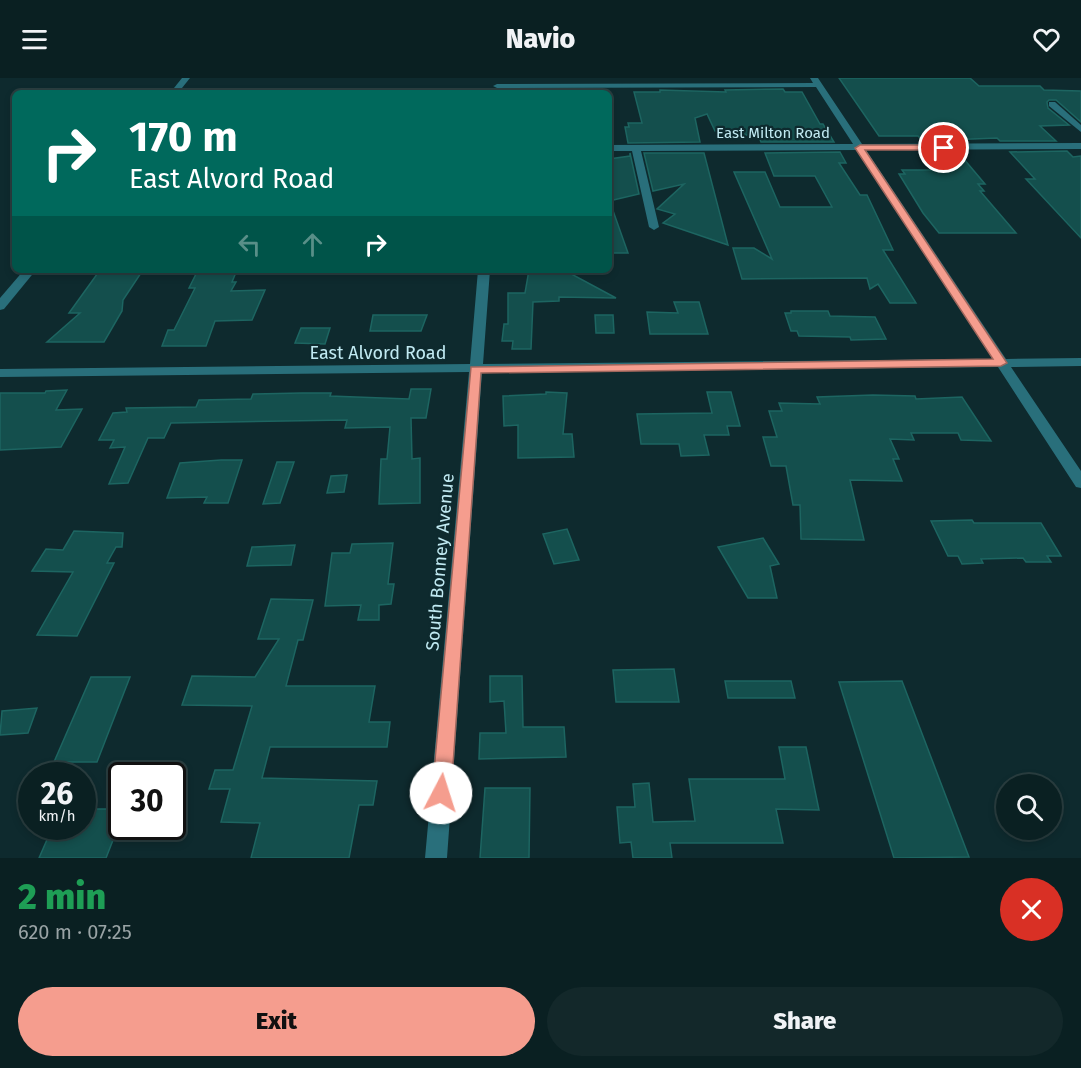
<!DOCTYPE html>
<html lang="en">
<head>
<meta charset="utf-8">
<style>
	:root { --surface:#0a2022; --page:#13282a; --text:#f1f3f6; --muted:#99a3a5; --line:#2a3e40; --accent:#f59d8e }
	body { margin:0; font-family:"Fira Sans",sans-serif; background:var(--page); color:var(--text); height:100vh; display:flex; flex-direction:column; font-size:22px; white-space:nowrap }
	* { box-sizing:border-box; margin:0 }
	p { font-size:20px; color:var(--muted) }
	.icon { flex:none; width:33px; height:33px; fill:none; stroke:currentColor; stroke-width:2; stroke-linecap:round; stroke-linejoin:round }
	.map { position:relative; height:780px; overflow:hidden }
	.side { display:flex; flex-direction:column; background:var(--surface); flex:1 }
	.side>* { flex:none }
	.guide { position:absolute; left:12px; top:12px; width:600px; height:183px; border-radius:9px; box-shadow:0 3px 9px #0003,0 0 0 2px var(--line); background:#00695c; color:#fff; overflow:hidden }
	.buttons { position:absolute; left:996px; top:696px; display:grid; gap:12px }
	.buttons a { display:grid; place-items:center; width:66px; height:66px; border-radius:50%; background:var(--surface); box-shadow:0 3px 9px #0003,0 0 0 2px var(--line); font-size:30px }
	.speed { position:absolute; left:18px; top:684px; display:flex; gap:12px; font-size:30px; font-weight:700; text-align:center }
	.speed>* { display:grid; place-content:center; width:78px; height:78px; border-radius:50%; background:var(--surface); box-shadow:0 3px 9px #0003,0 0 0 2px var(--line); line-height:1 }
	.speed small { font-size:15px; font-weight:400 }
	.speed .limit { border:3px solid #111; border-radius:9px; background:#fff; color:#111 }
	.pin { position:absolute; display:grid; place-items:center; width:51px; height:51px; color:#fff; margin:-26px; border:3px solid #fff; border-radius:50%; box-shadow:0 2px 6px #0007 }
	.me { position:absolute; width:66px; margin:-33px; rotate:5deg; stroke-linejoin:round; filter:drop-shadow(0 0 4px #0008) }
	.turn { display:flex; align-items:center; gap:21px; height:126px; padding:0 18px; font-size:27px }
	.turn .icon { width:78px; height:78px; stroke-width:2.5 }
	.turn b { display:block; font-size:42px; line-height:51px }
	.lanes { display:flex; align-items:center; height:57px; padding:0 18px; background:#0003; justify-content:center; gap:30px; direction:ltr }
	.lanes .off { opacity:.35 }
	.round { display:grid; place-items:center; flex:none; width:63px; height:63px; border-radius:32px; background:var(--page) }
	.overview { display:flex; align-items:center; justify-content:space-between; height:102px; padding:0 18px }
	h1 { font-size:36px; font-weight:800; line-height:45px; color:#1e9e55 }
	.button { display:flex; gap:12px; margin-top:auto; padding:12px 18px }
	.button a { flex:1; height:69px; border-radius:36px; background:var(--accent); color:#111; font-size:24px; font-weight:800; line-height:69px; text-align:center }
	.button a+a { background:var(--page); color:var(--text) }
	header { display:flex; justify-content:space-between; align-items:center; height:78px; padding:0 18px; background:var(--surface); font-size:27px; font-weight:800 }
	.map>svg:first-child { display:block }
</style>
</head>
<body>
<header><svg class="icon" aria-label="menu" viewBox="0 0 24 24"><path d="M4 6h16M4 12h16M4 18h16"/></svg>Navio<svg class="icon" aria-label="heart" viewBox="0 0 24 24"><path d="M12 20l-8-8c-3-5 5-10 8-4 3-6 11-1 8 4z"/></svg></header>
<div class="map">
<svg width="1081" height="780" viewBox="0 0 1081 780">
	<rect width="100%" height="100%" fill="#0e2a2e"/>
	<g fill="#144f4d" stroke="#1d6561" stroke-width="1.5">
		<path d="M 839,0 L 970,0 L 979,8 L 1040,8 L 1044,12 L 1081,13 L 1081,44 L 1056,22 L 1049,22 L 1047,24 L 1048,30 L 1069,47 L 1040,48 L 1056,63 L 1000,63 L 997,60 L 923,63 L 918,58 L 879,58 Z"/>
		<path d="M 783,11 L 785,14 L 802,14 L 820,46 L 823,46 L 834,64 L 761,64 L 758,57 L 733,57 L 731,53 L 715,53 L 707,36 L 695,40 L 700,64 L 628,65 L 625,49 L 629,49 L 628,45 L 642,45 L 634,14 L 660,14 L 660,12 L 726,14 L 725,12 Z"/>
		<path d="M 1067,73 L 1073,79 L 1081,78 L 1081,160 L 1026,101 L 1035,101 L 1010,74 Z"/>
		<path d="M 840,74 L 846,85 L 839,85 L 860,117 L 867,117 L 893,172 L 883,172 L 916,225 L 890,225 L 878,206 L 870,211 L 867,200 L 742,201 L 733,170 L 754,170 L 772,181 L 734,94 L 765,94 L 780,129 L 832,129 L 815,98 L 774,98 L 765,75 Z"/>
		<path d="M 930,74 L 958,74 L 985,106 L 978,106 L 984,113 L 980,113 L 1016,155 L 939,155 L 923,135 L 899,96 L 905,96 L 902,92 L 942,92 Z"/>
		<path d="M 630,75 L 639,116 L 609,123 L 609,81 L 630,78 Z"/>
		<path d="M 644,75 L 704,75 L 728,167 L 663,145 L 675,136 L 657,131 L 684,106 L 653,113 Z"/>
		<path d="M 609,127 L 611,127 L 628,175 L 609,175 Z"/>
		<path d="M 100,192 L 143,192 L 123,222 L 122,233 L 104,264 L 47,264 L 80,235 L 69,235 Z"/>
		<path d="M 198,192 L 237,192 L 232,204 L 236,204 L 231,213 L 265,212 L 252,242 L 215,243 L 206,268 L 162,268 L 168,252 L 174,252 L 195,210 L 189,210 Z"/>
		<path d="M 529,192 L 564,192 L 616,220 L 559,219 L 559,223 L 533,224 L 531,271 L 512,271 L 513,263 L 502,263 L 504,246 L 508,246 L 508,215 L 525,215 Z"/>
		<path d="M 674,224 L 699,224 L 708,256 L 650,256 L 647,234 L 678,235 Z"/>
		<path d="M 791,233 L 828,233 L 830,238 L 875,239 L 886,261 L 851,262 L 850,259 L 799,258 L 797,253 L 791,253 L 785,235 L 791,235 Z"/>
		<path d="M 373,237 L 427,237 L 421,253 L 370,253 Z"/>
		<path d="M 595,237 L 613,237 L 614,255 L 596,255 Z"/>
		<path d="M 301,250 L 330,250 L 325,266 L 295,265 Z"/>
		<path d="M 411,311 L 431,311 L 426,340 L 411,340 L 412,381 L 420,380 L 420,425 L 379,426 L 381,381 L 387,381 L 390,349 L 345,350 L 347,342 L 171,345 L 164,360 L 148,360 L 128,405 L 109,406 L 125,369 L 110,370 L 114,362 L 99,362 L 113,335 L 127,334 L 126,330 L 196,329 L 199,322 L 251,321 L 253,316 L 302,315 L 331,315 L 330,318 L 409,321 Z"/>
		<path d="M 67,312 L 56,332 L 82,331 L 61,369 L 0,372 L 0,315 L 45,315 L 46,313 Z"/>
		<path d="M 546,314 L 567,315 L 563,356 L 572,356 L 574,379 L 518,380 L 518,347 L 504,348 L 503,318 L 546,316 Z"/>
		<path d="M 707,314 L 731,314 L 740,348 L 727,348 L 729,357 L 704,357 L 709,377 L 681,378 L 679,366 L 641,366 L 637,336 L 712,335 Z"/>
		<path d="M 873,317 L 915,318 L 916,321 L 962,319 L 991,363 L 961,362 L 958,355 L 911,355 L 914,362 L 890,361 L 899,381 L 893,381 L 902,403 L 850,402 L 864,462 L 801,461 L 800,427 L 793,427 L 786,388 L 771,388 L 763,359 L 777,359 L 769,333 L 782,333 L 779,325 L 820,326 L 817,319 Z"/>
		<path d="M 221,382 L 242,382 L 228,425 L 204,425 L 207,419 L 167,420 L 180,385 Z"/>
		<path d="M 277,384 L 294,384 L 280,425 L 263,426 Z"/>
		<path d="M 347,397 L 344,414 L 327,415 L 331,398 Z"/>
		<path d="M 972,442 L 974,445 L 1041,445 L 1061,478 L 1047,478 L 1051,484 L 1026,484 L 1023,480 L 981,481 L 983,485 L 962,486 L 958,478 L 948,478 L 931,443 Z"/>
		<path d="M 567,451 L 579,482 L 554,486 L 543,456 Z"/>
		<path d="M 74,453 L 123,455 L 122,469 L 116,469 L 107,485 L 114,485 L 77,558 L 37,557 L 73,494 L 32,493 L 46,471 L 63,472 Z"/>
		<path d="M 763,460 L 779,486 L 770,488 L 777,520 L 748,520 L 718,469 Z"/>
		<path d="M 393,465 L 388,506 L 394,506 L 391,526 L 379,527 L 379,542 L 358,542 L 361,527 L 325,528 L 332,475 L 350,475 L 352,466 Z"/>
		<path d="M 295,467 L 291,487 L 247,488 L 252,469 Z"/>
		<path d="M 271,521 L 313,522 L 303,562 L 298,562 L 286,608 L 375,608 L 369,644 L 390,644 L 387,669 L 270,669 L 262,700 L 377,703 L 373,727 L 359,727 L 349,780 L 251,780 L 260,745 L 221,744 L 230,711 L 209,711 L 215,692 L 233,692 L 252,628 L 182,627 L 192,598 L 255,599 L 279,561 L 258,561 Z"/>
		<path d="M 674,591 L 679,624 L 616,624 L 613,592 Z"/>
		<path d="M 490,598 L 522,598 L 523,649 L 564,649 L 566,679 L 479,681 L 480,655 L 506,655 L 504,623 L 490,624 Z"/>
		<path d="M 91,599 L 130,599 L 97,684 L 54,684 Z"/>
		<path d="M 725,603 L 791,603 L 795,620 L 728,620 Z"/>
		<path d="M 902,603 L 969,779 L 894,780 L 839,604 Z"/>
		<path d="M 37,630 L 28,655 L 0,657 L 2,633 Z"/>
		<path d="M 779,669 L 806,669 L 819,732 L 776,731 L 783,765 L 670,765 L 672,780 L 633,780 L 631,764 L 620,765 L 617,729 L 635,729 L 633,706 L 649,705 L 653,744 L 695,743 L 689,701 L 785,701 Z"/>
		<path d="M 485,710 L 530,710 L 529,780 L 480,780 Z"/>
		<path d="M 82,731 L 122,731 L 122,739 L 106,780 L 39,780 L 53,748 L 82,748 Z"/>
	</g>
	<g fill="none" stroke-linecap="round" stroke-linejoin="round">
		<g fill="#296f7b" fill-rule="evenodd">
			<path d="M 810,0 L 818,0 L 862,66 L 1081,65 L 1081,71 L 866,72 L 1006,281 L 1081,280 L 1081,288 L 1011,289 L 1081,393 L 1081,410 L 1076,409 L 998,289 L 482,294 L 447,780 L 425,780 L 469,294 L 0,299 L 0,291 L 470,286 L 478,192 L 490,192 L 483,286 L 993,281 L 857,72 L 641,73 L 659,149 L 654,152 L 649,149 L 632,73 L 609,73 L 609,67 L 853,66 L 816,9 L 497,10 L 493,8 L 497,6 L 813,5 Z"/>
			<path d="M 1049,24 L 1055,24 L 1081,47 L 1081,54 L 1049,28 Z"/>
		</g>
		<g fill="#296f7b" fill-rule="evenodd">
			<path d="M 182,0 L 190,0 L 178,15 L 170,15 Z"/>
			<path d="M 24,192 L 36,192 L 4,231 L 0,232 L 0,220 Z"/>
		</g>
	</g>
	<path fill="#f59d8e" stroke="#9f665c" stroke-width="1.5" d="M 860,67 L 944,67 L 949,70 L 944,72 L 865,72 L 1007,285 L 1001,288 L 481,295 L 451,715 L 448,721 L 441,724 L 435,721 L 432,715 L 471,289 L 993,281 L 855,70 Z"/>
	<g text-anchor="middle" stroke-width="4.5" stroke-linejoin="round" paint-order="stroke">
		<g font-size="15" fill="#c1eaf2" stroke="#0e2a2e">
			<text x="773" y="60">East Milton Road</text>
		</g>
		<g font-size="18" fill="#c1eaf2" stroke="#0e2a2e">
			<text x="378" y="281">East Alvord Road</text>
			<text transform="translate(440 484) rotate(-85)" y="6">South Bonney Avenue</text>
		</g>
	</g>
</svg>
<div class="buttons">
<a><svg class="icon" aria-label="search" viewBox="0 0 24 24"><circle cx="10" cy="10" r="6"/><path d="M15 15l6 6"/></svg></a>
</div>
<div class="speed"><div>26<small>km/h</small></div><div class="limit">30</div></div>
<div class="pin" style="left:944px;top:70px;background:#d93025"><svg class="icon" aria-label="arrive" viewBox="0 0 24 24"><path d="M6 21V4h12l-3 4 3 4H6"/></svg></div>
<svg class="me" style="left:441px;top:715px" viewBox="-20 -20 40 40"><circle r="19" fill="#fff"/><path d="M0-13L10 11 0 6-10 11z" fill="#f59d8e"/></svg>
<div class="guide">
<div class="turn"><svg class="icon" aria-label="right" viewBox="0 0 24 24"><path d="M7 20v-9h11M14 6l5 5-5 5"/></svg><div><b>170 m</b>East Alvord Road</div></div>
<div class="lanes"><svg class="icon off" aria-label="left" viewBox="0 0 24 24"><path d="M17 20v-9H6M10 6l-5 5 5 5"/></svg><svg class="icon off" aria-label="ahead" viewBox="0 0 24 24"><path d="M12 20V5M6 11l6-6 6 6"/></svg><svg class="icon" aria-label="right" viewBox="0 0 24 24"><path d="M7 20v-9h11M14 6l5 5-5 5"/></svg></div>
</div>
</div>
<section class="side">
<div class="overview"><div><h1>2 min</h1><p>620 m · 07:25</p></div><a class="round" style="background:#d93025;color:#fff"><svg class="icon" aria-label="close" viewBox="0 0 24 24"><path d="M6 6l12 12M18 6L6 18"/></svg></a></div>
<div class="button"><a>Exit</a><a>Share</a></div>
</section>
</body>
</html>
